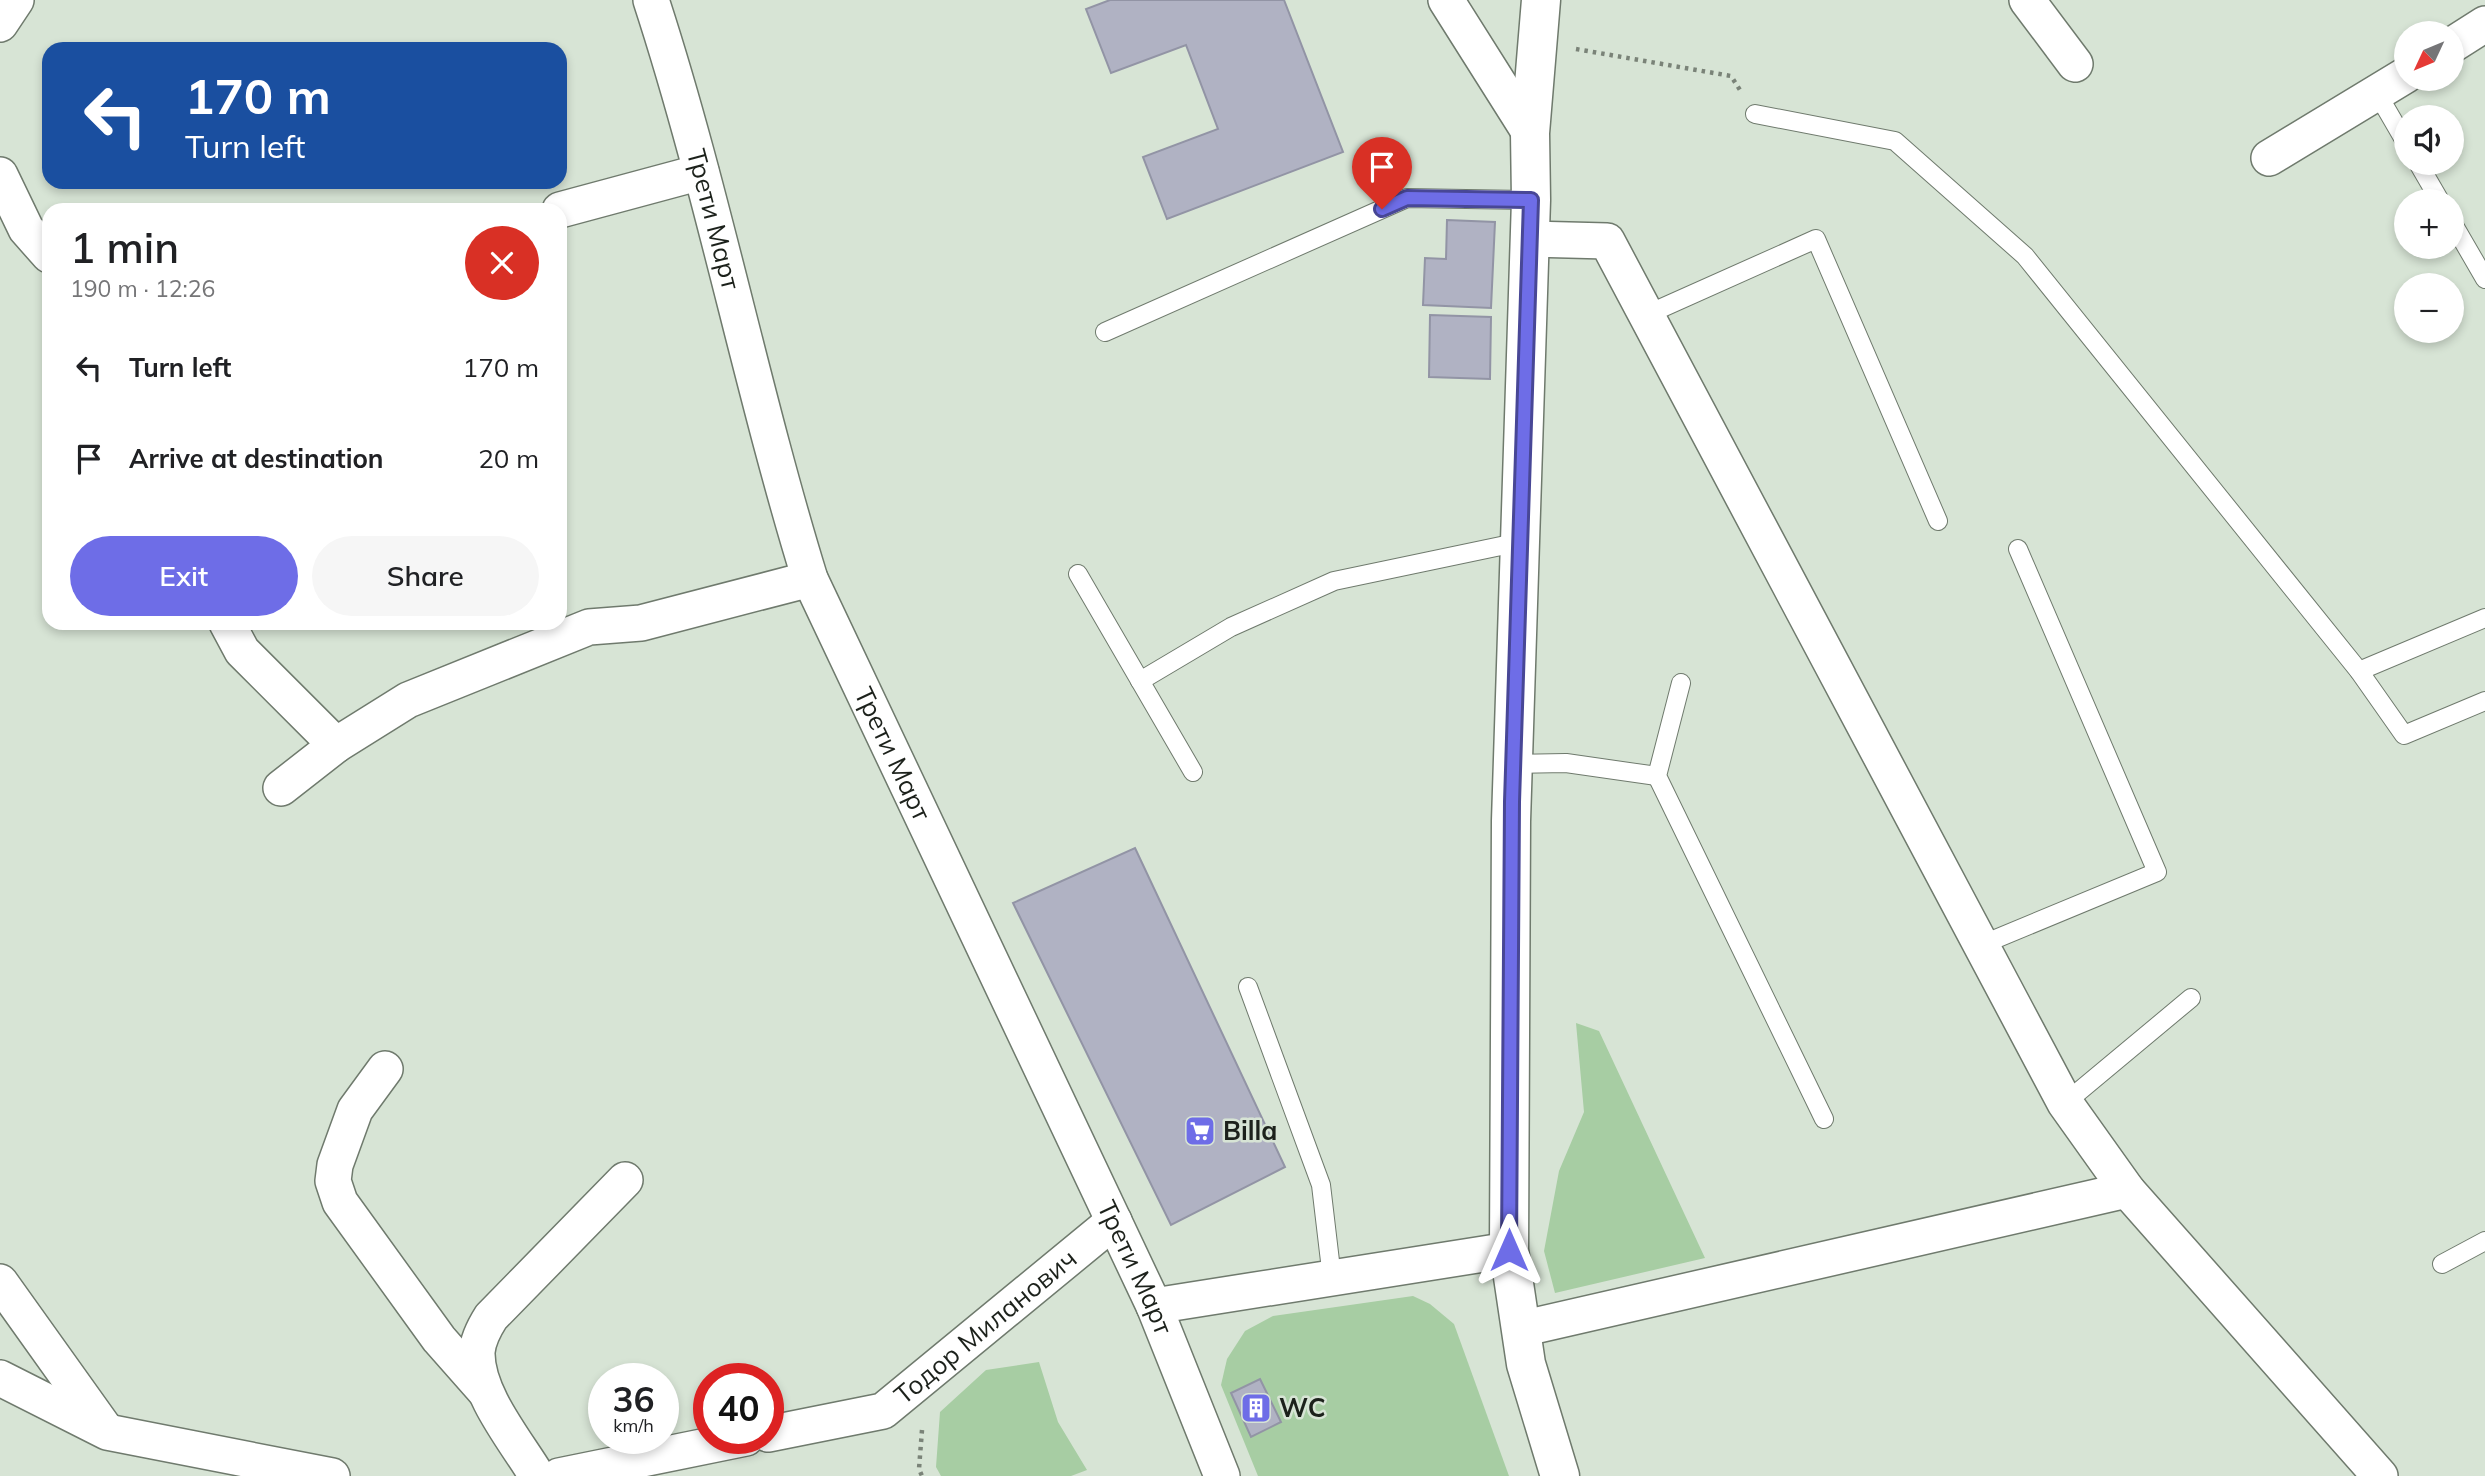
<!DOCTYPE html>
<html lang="en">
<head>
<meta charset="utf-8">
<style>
	:root { --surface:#fff; --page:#f6f6f6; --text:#202124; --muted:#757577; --accent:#6e6de7 }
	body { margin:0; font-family:Mulish,sans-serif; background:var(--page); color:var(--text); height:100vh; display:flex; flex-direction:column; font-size:26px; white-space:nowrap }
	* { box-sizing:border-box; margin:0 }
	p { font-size:23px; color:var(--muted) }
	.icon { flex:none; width:38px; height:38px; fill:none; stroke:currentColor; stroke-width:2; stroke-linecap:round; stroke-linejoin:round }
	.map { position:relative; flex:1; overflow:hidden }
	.drawer { position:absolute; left:42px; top:203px; width:525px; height:427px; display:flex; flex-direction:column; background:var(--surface); border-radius:21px; box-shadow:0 4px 10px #0003 }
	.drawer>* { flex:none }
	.hud { position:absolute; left:42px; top:42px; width:525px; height:147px; border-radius:21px; box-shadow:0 4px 10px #0003; background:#1a4fa0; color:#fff; overflow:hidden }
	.needle { width:46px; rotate:226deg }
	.controls { position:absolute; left:2394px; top:21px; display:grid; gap:14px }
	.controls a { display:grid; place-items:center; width:70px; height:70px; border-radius:50%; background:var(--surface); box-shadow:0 4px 10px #0003; font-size:35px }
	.speed { position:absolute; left:588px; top:1363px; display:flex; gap:14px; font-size:35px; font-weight:700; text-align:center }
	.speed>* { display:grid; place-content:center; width:91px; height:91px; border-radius:50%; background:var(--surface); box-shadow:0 4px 10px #0003; line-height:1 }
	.speed small { font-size:18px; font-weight:400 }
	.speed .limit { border:10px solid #d22; background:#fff; color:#111 }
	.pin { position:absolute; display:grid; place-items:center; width:60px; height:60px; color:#fff; margin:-72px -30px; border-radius:50% 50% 50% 0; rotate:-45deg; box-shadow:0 0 7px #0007 }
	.pin .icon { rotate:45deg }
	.me { position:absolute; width:77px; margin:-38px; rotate:0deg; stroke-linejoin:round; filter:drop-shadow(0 0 5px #0008) }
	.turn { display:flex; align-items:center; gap:24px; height:147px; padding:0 28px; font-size:32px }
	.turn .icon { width:91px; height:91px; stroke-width:2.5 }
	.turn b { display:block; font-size:49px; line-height:60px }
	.round { display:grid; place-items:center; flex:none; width:74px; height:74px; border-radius:37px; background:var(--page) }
	.summary { display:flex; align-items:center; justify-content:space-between; height:119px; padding:0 28px }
	h1 { font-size:42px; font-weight:600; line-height:52px }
	.primary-button { display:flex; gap:14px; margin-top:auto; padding:14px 28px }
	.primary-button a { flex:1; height:80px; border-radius:42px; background:var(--accent); color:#fff; font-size:28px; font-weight:600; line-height:80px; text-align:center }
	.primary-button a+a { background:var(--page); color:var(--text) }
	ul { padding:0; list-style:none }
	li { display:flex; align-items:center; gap:21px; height:91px; padding:0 28px }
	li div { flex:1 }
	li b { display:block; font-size:26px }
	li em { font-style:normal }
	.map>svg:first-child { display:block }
</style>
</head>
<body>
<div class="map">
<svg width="2485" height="1476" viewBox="0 0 2485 1476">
	<rect width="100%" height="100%" fill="#d7e4d5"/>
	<g fill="#a7cda3">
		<path d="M 1576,1023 L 1599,1031 L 1705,1258 L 1555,1293 L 1544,1251 L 1559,1171 L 1584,1112 Z"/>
		<path d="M 1413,1296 L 1430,1304 L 1454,1324 L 1509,1476 L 1258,1476 L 1221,1385 L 1227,1359 L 1245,1331 L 1273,1316 Z"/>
		<path d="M 1039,1362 L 1058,1422 L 1087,1470 L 1071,1476 L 941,1476 L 936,1467 L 940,1412 L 986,1370 Z"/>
	</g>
	<g fill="#b0b2c3" stroke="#9294a5" stroke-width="2">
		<path d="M 1110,0 L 1284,0 L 1343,152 L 1167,219 L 1143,157 L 1218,129 L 1186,45 L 1111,73 L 1086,9 Z"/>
		<path d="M 1447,220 L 1495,222 L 1491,308 L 1423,305 L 1425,258 L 1446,259 Z"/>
		<path d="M 1430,315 L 1491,317 L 1490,379 L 1429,377 Z"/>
		<path d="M 1135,848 L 1285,1167 L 1171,1225 L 1013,903 Z"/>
		<path d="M 1260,1379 L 1281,1422 L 1251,1437 L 1231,1393 Z"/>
	</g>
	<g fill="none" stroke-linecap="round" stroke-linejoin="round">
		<g stroke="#6f7a6d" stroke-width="20">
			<g id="service">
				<path d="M 2377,93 L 2406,143"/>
				<path d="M 1755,114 L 1895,141 L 2025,256 L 2359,671 L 2404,735 L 2485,701"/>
				<path d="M 2418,163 L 2440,201"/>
				<path d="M 2452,222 L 2485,279"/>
				<path d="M 1646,315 L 1816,239 L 1938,521"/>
				<path d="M 1105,332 L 1407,198 L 1531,200"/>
				<path d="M 1078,574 L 1193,772"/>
				<path d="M 2359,671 L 2485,618"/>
				<path d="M 1140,681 L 1231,627 L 1334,581 L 1520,542"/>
				<path d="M 1681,683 L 1657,776 L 1824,1119"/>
				<path d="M 1513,764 L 1566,763 L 1657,776"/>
				<path d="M 1981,945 L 2157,872 L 2018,549"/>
				<path d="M 1248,987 L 1321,1185 L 1332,1278"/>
				<path d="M 2065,1103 L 2191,998"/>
				<path d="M 2442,1264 L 2485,1241"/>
			</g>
		</g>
		<g stroke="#6f7a6d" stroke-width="38">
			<g id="minor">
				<path id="s1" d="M 651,0 C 713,190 751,388 810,579 L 1154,1306 L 1222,1476"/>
				<path d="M 1446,0 L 1530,133"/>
				<path d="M 2027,0 L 2075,64"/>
				<path d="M 0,24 L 16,0"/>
				<path d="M 2452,45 L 2485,24"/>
				<path d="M 2269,158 L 2406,75"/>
				<path d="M 0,175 L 26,229 L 49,255"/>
				<path d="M 560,210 L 701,172"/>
				<path d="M 1530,239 L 1607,241 L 2065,1103 L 2127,1190 L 2380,1476"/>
				<path d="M 227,623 L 242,651 L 336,745 L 408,700 L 589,627 L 641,623 L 810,579"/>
				<path d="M 281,788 L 336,745"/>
				<path d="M 385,1069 L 355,1110 L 335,1165 L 333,1181 L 340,1202 L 439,1339 L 484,1390"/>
				<path d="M 0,1282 L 105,1429"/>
				<path d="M 1154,1306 L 1509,1250"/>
				<path d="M 1521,1329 L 2127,1190"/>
				<path d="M 0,1378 L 107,1432 L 332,1476"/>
				<path id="s2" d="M 768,1434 L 883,1411 L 1114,1221"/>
				<path d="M 537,1476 C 516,1441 476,1394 477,1352 C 478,1339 484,1328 491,1317 L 625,1180"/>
				<path d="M 559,1476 L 746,1438"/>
			</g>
		</g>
		<g stroke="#6f7a6d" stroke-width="41">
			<path id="tertiary" d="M 1541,0 L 1530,133 L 1531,200 L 1511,821 L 1509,1250 L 1526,1364 L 1560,1476"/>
		</g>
		<g stroke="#7a8378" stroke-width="4.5" stroke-dasharray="3.5 5" stroke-linecap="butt">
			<path d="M 1576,49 L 1731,76 L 1740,90"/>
			<path d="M 922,1430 L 919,1469 L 922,1476"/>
		</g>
		<use href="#service" stroke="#fff" stroke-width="18"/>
		<use href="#minor" stroke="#fff" stroke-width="35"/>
		<use href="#tertiary" stroke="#fff" stroke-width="38"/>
	</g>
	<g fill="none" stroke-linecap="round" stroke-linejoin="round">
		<g stroke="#484796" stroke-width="18">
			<path id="route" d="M 1382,209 L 1407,198 L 1531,200 L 1512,802 L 1509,1250"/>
		</g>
		<use href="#route" stroke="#6e6de7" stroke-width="12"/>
	</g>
	<defs>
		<g id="supermarket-square" transform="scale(1.575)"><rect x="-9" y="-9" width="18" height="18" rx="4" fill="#6e6de7" stroke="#d7e4d5"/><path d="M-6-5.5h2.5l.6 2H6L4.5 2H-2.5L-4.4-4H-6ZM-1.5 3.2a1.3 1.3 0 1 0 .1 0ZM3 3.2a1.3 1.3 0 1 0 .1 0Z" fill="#fff"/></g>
		<g id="building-square" transform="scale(1.575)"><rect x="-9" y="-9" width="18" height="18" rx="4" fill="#6e6de7" stroke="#d7e4d5"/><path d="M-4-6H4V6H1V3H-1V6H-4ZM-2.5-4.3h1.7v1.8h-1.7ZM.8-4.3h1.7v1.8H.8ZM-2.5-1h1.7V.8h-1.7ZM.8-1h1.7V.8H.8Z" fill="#fff"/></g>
	</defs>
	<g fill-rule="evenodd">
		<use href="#supermarket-square" x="1200" y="1131"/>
		<use href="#building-square" x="1256" y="1408"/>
	</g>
	<g text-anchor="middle" stroke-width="5" stroke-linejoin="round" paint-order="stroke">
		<g font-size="26" fill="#1c211b" stroke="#d7e4d5">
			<text dy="9" stroke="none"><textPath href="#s1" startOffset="228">Трети Март</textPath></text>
			<text dy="9" stroke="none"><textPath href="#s1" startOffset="794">Трети Март</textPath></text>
			<text dy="9" stroke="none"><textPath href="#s1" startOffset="1362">Трети Март</textPath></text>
			<text dy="9" stroke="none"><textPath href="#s2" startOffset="250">Тодор Миланович</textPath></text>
		</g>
		<g font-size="26" font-weight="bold" fill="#1c211b" stroke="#d7e4d5" text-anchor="start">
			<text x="1223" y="1140">Billa</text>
			<text x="1279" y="1417">WC</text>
		</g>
	</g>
</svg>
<div class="controls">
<a><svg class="needle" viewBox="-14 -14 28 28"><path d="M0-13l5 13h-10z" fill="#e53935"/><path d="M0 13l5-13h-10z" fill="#757577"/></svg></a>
<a><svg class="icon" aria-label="sound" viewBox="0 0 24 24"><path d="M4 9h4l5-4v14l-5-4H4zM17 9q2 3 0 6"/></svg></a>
<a>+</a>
<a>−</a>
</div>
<div class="speed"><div>36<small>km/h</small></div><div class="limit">40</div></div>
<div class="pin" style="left:1382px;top:209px;background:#d93025"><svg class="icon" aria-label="arrive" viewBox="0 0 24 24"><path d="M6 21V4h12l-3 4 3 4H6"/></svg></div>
<svg class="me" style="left:1509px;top:1250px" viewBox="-20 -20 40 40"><path d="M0-17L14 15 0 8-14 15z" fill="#6e6de7" stroke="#fff" stroke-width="4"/></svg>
<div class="hud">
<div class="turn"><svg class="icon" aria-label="left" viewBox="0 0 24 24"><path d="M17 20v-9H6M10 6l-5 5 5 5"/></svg><div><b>170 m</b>Turn left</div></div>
</div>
<section class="drawer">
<div class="summary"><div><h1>1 min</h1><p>190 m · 12:26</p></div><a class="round" style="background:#d93025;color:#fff"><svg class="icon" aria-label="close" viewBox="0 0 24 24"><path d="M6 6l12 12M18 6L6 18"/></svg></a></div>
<ul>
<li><svg class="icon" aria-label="left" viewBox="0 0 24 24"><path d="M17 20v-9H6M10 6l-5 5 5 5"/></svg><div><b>Turn left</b></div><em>170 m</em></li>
<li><svg class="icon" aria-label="arrive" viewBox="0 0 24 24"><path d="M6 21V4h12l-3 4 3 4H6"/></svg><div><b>Arrive at destination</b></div><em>20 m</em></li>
</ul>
<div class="primary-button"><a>Exit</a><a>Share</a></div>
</section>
</div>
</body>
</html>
